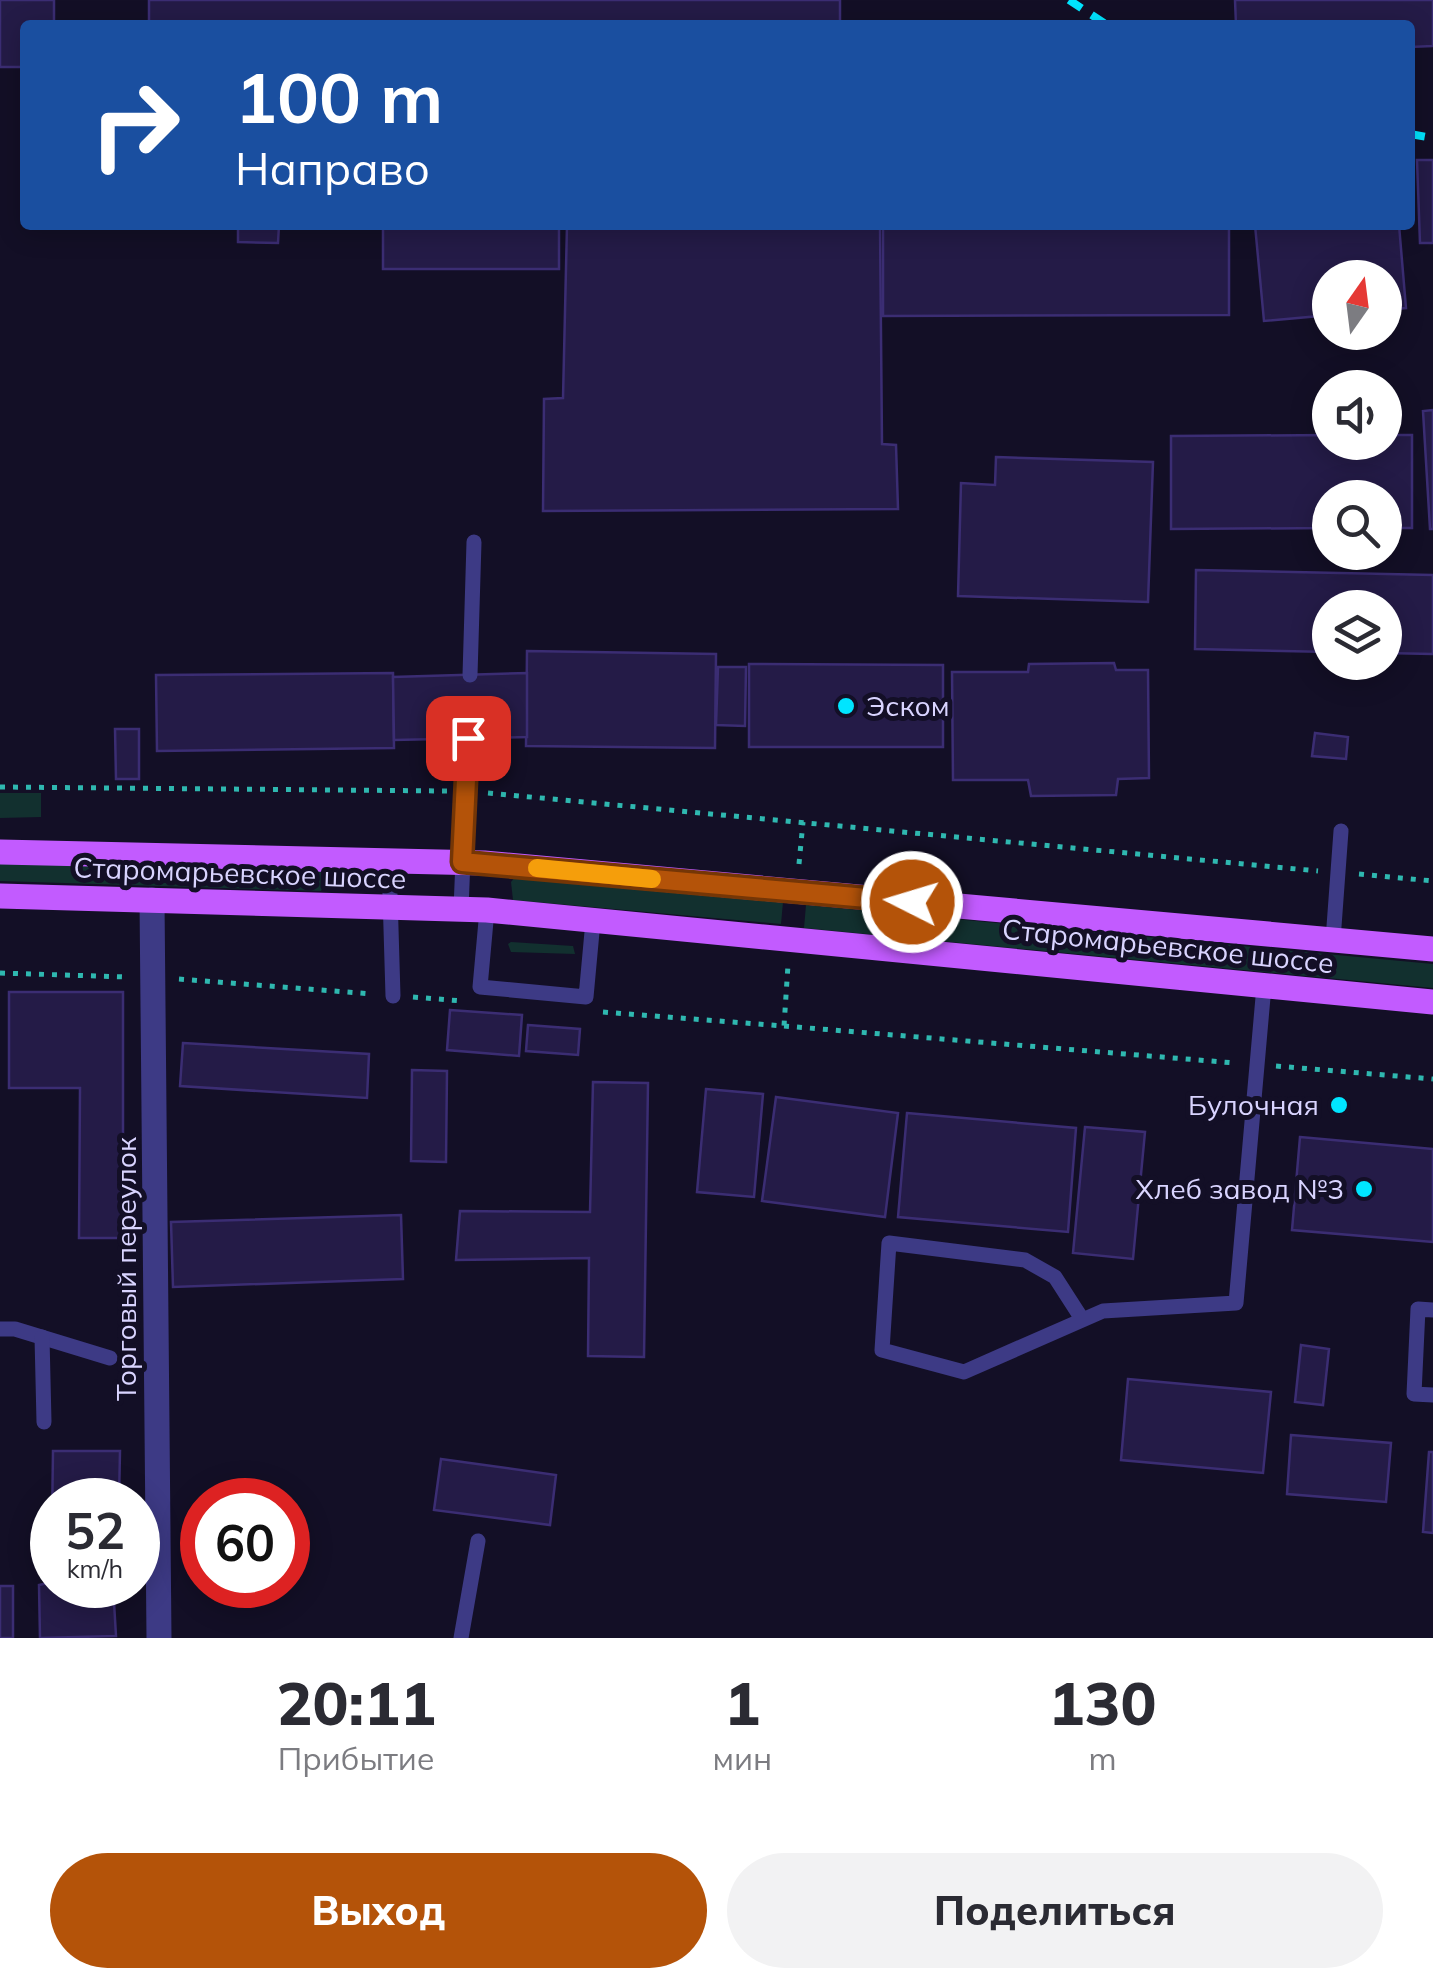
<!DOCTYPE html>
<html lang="ru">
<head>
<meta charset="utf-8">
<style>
	:root { --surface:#fff; --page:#f2f2f3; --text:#2b2b33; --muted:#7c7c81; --accent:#b45309 }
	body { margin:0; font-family:Mulish,sans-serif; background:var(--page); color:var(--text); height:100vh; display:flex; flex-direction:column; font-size:38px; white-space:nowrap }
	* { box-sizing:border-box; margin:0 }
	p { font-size:32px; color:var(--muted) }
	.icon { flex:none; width:55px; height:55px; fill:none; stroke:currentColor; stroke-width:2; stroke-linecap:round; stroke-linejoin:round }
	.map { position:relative; height:1638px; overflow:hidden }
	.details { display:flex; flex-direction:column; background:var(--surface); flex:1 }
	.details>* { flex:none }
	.top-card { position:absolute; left:20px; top:20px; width:1395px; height:210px; border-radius:10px; box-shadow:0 5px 25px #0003; background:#1a4fa0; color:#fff; overflow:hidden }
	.needle { width:65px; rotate:14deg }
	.controls { position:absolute; left:1312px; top:260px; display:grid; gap:20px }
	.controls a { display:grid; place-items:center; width:90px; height:90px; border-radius:50%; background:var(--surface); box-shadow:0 5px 25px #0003; font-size:50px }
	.speed { position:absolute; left:30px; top:1478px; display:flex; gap:20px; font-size:50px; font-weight:700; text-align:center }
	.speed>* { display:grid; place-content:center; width:130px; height:130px; border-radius:50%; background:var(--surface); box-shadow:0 5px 25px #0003; line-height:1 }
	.speed small { font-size:25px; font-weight:400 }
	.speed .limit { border:15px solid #d22; background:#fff; color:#111 }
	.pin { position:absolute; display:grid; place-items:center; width:85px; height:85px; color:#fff; margin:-42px; border-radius:20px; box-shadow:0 5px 15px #0006 }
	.me { position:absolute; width:110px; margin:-55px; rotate:275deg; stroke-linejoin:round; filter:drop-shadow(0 0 8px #0008) }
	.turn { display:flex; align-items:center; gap:35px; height:210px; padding:0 50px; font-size:45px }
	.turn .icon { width:130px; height:130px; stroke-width:2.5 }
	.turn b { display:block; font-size:70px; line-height:85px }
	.eta { display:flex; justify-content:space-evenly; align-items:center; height:170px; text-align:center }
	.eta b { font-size:60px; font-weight:800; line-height:70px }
	.cta { display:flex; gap:20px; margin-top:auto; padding:20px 50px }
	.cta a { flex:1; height:115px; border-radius:60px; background:var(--accent); color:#fff; font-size:40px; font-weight:800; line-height:115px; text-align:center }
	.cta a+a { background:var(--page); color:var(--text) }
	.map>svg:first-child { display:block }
</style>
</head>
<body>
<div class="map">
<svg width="1433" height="1638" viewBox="0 0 1433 1638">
	<rect width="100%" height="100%" fill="#130f26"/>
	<g fill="#12302f">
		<path d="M 0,793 L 41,793 L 41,817 L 0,818 Z"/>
		<path d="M 0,862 L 321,871 L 323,886 L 321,891 L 0,881 Z"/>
		<path d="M 515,877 L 783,902 L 781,924 L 513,900 L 511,882 Z"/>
		<path d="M 806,905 L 1433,964 L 1433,988 L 804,928 Z"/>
		<path d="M 511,942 L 573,946 L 575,954 L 511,952 L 508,944 Z"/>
	</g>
	<g fill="#241b47" stroke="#3b2d73" stroke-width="2.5">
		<path d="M 0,0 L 54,0 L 54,25 L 25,25 L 25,67 L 0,67 Z"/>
		<rect x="149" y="0" width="691" height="25"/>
		<path d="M 1235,0 L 1433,0 L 1433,46 L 1410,47 L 1410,25 L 1236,25 Z"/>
		<path d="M 1417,160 L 1433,160 L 1433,243 L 1420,243 Z"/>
		<path d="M 238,225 L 279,225 L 278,243 L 238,242 Z"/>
		<rect x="383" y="225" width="176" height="44"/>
		<path d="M 567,225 L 880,225 L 882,444 L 896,445 L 898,509 L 543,511 L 544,399 L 563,398 Z"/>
		<path d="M 883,225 L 1229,225 L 1229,315 L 883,316 Z"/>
		<path d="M 1255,225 L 1399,225 L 1406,308 L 1385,310 L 1385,278 L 1330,278 L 1330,315 L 1264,321 Z"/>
		<path d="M 1433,410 L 1433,529 L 1430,529 L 1423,411 Z"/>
		<path d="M 1330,435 L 1330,442 L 1385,442 L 1385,435 L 1412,435 L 1412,528 L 1385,528 L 1385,498 L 1330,498 L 1330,528 L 1171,529 L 1171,436 Z"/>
		<path d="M 996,457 L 1153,462 L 1148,602 L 958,596 L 961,483 L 995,485 Z"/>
		<path d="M 1196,570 L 1433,575 L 1433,654 L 1385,653 L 1385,608 L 1330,608 L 1330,652 L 1195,649 Z"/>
		<path d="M 527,651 L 716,654 L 715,748 L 526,746 Z"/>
		<path d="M 1114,663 L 1116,670 L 1148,670 L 1149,778 L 1118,779 L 1116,795 L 1031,796 L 1028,780 L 953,780 L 952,672 L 1028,672 L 1029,664 Z"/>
		<path d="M 749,664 L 943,665 L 943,747 L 749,747 Z"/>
		<path d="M 718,667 L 746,667 L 745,726 L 716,725 Z"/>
		<path d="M 393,673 L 394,748 L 157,751 L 156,675 Z"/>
		<path d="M 527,673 L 527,737 L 394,740 L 393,677 Z"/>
		<path d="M 115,729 L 139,729 L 139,779 L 116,779 Z"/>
		<path d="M 1315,733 L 1348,737 L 1346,759 L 1312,756 Z"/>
		<path d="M 9,992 L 123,992 L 123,1238 L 79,1238 L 80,1088 L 9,1088 Z"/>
		<path d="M 450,1010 L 522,1015 L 519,1056 L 447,1050 Z"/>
		<path d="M 528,1025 L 580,1029 L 578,1055 L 526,1051 Z"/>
		<path d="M 183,1043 L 369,1054 L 367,1098 L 180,1086 Z"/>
		<path d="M 412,1070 L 447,1071 L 446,1162 L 411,1161 Z"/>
		<path d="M 593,1082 L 648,1083 L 644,1357 L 588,1356 L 589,1258 L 456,1260 L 460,1211 L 590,1212 Z"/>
		<path d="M 706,1089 L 763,1094 L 754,1197 L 697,1192 Z"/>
		<path d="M 776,1097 L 898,1113 L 885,1217 L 762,1201 Z"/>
		<path d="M 907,1113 L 1076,1128 L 1068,1232 L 898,1217 Z"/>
		<path d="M 1085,1127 L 1145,1132 L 1133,1259 L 1073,1253 Z"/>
		<path d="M 1300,1137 L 1433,1149 L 1433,1242 L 1292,1230 Z"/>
		<path d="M 401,1215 L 403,1279 L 173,1287 L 171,1222 Z"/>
		<path d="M 1301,1345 L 1329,1349 L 1323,1405 L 1295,1402 Z"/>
		<path d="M 1128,1379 L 1271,1392 L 1263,1473 L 1121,1460 Z"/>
		<path d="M 1291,1435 L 1391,1443 L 1386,1502 L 1287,1494 Z"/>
		<path d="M 53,1451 L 120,1451 L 119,1500 L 52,1500 L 52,1523 Z"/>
		<path d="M 1429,1452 L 1433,1452 L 1433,1533 L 1423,1532 Z"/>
		<path d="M 441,1459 L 556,1475 L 550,1525 L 434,1510 Z"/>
		<path d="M 52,1582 L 52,1585 L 113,1585 L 116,1636 L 40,1638 L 39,1585 Z"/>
		<rect x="0" y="1586" width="13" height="52"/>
	</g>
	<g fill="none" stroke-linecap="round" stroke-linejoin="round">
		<g stroke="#2fb8b0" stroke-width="5" stroke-dasharray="5 8" stroke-linecap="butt">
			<path d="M 0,787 L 447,791"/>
			<path d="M 488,793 L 1318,871"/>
			<path d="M 799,864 L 803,822"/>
			<path d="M 1359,874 L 1433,881"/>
			<path d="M 0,973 L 128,977"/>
			<path d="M 179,979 L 372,994"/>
			<path d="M 413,997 L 462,1001"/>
			<path d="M 603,1012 L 784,1026 L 788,965"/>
			<path d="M 784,1026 L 1235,1063"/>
			<path d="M 1276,1066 L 1433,1079"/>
		</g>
		<g stroke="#3d3a85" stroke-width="15">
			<path d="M 470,675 L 474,542"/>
			<path d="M 389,861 L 393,996"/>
			<path d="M 461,909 L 468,738"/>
			<path d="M 487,910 L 480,987 L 586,997 L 593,921"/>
			<path d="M 1333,940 L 1341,831"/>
			<path d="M 1433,1310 L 1418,1309 L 1414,1394 L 1433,1395"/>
			<path d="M 1082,1319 L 1055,1277 L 1025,1260 L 889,1243 L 882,1350 L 964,1372 L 1103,1311 L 1236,1303 L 1264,986"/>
			<path d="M 0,1329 L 15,1329 L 110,1358"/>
			<path d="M 42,1337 L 44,1422"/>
			<path d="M 461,1638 L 478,1541"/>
		</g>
		<path stroke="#3d3a85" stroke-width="25" d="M 152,900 L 159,1638"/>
		<g stroke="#c25bff" stroke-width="25">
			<path d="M 0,852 L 484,863 L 1433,949"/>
			<path d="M 0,896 L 487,910 L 1433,1002"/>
		</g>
		<g stroke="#00e5ff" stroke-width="8" stroke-dasharray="15 12" stroke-linecap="butt">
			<path d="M 1069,0 L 1107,25"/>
			<path d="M 1410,134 L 1433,138"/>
		</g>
	</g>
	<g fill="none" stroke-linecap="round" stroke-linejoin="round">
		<g stroke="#753606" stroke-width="25">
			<path id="route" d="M 468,738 L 462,862 L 912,902"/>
		</g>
		<use href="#route" stroke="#b45309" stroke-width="18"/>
		<path stroke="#f59e0b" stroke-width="18" d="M 537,868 L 652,879"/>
	</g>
	<g fill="#00e5ff" stroke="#130f26" stroke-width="4">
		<circle cx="846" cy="706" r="10"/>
		<circle cx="1339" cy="1105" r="10"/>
		<circle cx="1364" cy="1189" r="10"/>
	</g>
	<g text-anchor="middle" stroke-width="10" stroke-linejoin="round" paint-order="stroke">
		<g font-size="28" fill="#d9d4ff" stroke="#130f26" text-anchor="end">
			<text x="866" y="716" text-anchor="start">Эском</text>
			<text x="1319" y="1115">Булочная</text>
			<text x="1344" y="1199">Хлеб завод №3</text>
		</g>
		<g font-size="28" fill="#d9d4ff" stroke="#130f26">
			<text transform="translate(240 873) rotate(2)" y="10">Старомарьевское шоссе</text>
			<text transform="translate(1168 946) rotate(6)" y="10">Старомарьевское шоссе</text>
			<text transform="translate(126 1269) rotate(-90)" y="10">Торговый переулок</text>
		</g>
	</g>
</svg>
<div class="controls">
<a><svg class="needle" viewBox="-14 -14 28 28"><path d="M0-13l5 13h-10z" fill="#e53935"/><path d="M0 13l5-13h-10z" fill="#7c7c81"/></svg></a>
<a><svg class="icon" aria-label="sound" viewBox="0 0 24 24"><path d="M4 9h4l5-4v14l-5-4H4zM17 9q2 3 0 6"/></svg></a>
<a><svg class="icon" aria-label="search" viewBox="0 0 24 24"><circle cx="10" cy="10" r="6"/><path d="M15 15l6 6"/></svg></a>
<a><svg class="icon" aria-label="layers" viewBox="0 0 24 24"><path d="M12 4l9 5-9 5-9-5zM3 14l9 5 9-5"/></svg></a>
</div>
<div class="speed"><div>52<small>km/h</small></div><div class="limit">60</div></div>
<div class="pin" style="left:468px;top:738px;background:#d93025"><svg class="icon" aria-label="arrive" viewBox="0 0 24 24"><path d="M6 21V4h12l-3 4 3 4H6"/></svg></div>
<svg class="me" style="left:912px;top:902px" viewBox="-20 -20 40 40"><circle r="17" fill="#b45309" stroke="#fff" stroke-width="3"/><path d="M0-11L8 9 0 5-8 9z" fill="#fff"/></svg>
<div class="top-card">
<div class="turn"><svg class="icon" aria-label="right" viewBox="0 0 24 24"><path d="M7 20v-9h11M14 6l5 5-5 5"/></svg><div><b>100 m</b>Направо</div></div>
</div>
</div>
<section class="details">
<div class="eta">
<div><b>20:11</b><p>Прибытие</p></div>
<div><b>1</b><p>мин</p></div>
<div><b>130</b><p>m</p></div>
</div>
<div class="cta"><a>Выход</a><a>Поделиться</a></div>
</section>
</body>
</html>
